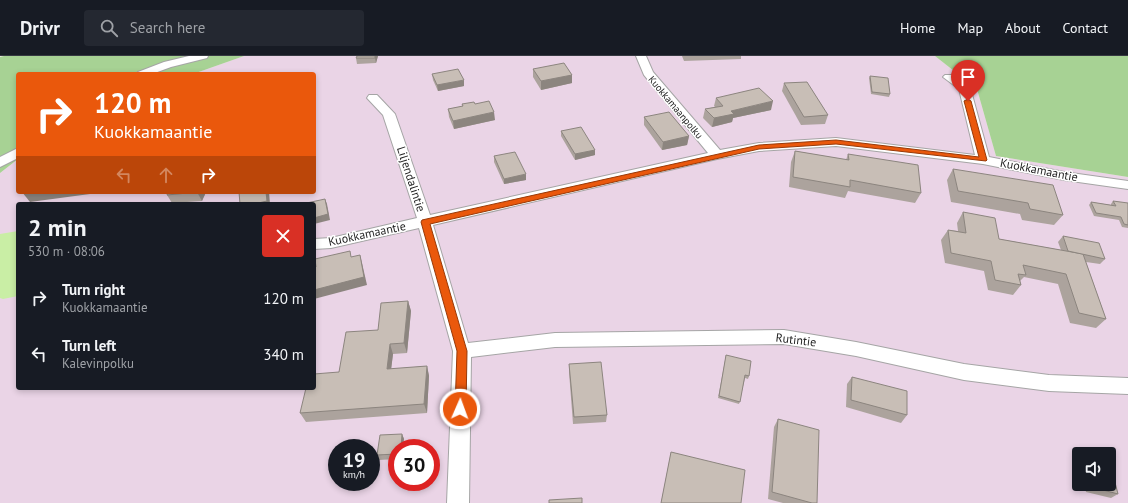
<!DOCTYPE html>
<html lang="en">
<head>
<meta charset="utf-8">
<style>
	:root { --surface:#171b24; --page:#242831; --text:#f1f3f6; --muted:#9ea1a6; --line:#363941 }
	body { margin:0; font-family:"PT Sans",sans-serif; background:var(--page); color:var(--text); height:100vh; display:flex; flex-direction:column; font-size:15px; white-space:nowrap }
	* { box-sizing:border-box; margin:0 }
	p { font-size:13px; color:var(--muted) }
	.icon { flex:none; width:22px; height:22px; fill:none; stroke:currentColor; stroke-width:2; stroke-linecap:round; stroke-linejoin:round }
	.map { position:relative; flex:1; overflow:hidden }
	.sheet { position:absolute; left:16px; top:146px; width:300px; height:188px; display:flex; flex-direction:column; background:var(--surface); border-radius:4px; box-shadow:0 2px 6px #0003 }
	.sheet>* { flex:none }
	.banner { position:absolute; left:16px; top:16px; width:300px; height:122px; border-radius:4px; box-shadow:0 2px 6px #0003; background:#ea580c; color:#fff; overflow:hidden }
	.fabs { position:absolute; left:1072px; top:391px; display:grid; gap:8px }
	.fabs a { display:grid; place-items:center; width:44px; height:44px; border-radius:4px; background:var(--surface); box-shadow:0 2px 6px #0003; font-size:20px }
	.speed { position:absolute; left:328px; top:383px; display:flex; gap:8px; font-size:20px; font-weight:700; text-align:center }
	.speed>* { display:grid; place-content:center; width:52px; height:52px; border-radius:50%; background:var(--surface); box-shadow:0 2px 6px #0003; line-height:1 }
	.speed small { font-size:10px; font-weight:400 }
	.speed .limit { border:6px solid #d22; background:#fff; color:#111 }
	.pin { position:absolute; display:grid; place-items:center; width:34px; height:34px; color:#fff; margin:-41px -17px; border-radius:50% 50% 50% 0; rotate:-45deg; box-shadow:0 0 4px #0007 }
	.pin .icon { rotate:45deg }
	.me { position:absolute; width:44px; margin:-22px; rotate:2deg; stroke-linejoin:round; filter:drop-shadow(0 0 3px #0008) }
	.turn { display:flex; align-items:center; gap:14px; height:84px; padding:0 12px; font-size:18px }
	.turn .icon { width:52px; height:52px; stroke-width:2.5 }
	.turn b { display:block; font-size:28px; line-height:34px }
	.lanes { display:flex; align-items:center; height:38px; padding:0 12px; background:#0003; justify-content:center; gap:20px; direction:ltr }
	.lanes .off { opacity:.35 }
	.round { display:grid; place-items:center; flex:none; width:42px; height:42px; border-radius:4px; background:var(--page) }
	.head { display:flex; align-items:center; justify-content:space-between; height:68px; padding:0 12px }
	h1 { font-size:24px; font-weight:700; line-height:30px }
	ul { padding:0; list-style:none }
	li { display:flex; align-items:center; gap:12px; height:56px; padding:0 12px }
	li div { flex:1 }
	li b { display:block; font-size:15px }
	li em { font-style:normal }
	header { display:flex; align-items:center; gap:24px; box-sizing:border-box; height:56px; padding:0 20px; background:var(--surface); border-bottom:1px solid var(--line) }
	header strong { font-size:19px }
	nav { display:flex; gap:22px; margin-inline-start:auto; font-size:14px }
	.search { width:280px; height:36px; background:var(--page); display:flex; align-items:center; gap:10px; box-sizing:border-box; padding:0 14px; border-radius:4px; color:var(--muted); font-size:15px }
	.map>svg:first-child { display:block }
</style>
</head>
<body>
<header>
<strong>Drivr</strong>
<div class="search"><svg class="icon" aria-label="search" viewBox="0 0 24 24"><circle cx="10" cy="10" r="6"/><path d="M15 15l6 6"/></svg>Search here</div>
<nav><a>Home</a><a>Map</a><a>About</a><a>Contact</a></nav>
</header>
<div class="map">
<svg width="1128" height="447" viewBox="0 0 1128 447">
	<rect width="100%" height="100%" fill="#f0ece3"/>
	<path fill="#ead4e6" fill-rule="evenodd" d="M 244,0 L 935,0 L 977,33 L 996,100 L 1128,121 L 1128,447 L 0,447 L 0,117 L 18,103 L 18,136 L 314,136 L 314,18 L 193,18 ZM 18,148 L 314,148 L 314,332 L 18,332 ZM 337,392 L 371,392 L 371,426 L 337,426 ZM 397,392 L 431,392 L 431,426 L 397,426 ZM 1079,398 L 1109,398 L 1109,428 L 1079,428 Z"/>
	<path fill="#c9eea5" d="M 18,175 L 18,240 L 3,243 L 0,242 L 0,178 Z"/>
	<g fill="#a7d294">
		<path d="M 4,0 L 244,0 L 193,18 L 18,18 L 18,103 L 0,117 L 0,1 Z"/>
		<path d="M 935,0 L 1128,0 L 1128,121 L 996,100 L 977,33 Z"/>
	</g>
	<g fill="none" stroke-linecap="round" stroke-linejoin="round">
		<g stroke="#a5a5a5" stroke-width="2">
			<g id="street">
				<path d="M 189,0 L 208,0 L 207,2 L 171,11 L 152,18 L 136,18 L 138,16 L 164,6 Z"/>
				<path d="M 636,0 L 646,0 L 653,16 L 720,94 L 759,87 L 836,82 L 975,99 L 959,33 L 943,21 L 945,19 L 953,19 L 970,31 L 989,101 L 1064,116 L 1128,125 L 1128,133 L 1064,124 L 983,108 L 836,90 L 759,95 L 717,103 L 433,169 L 468,287 L 555,277 L 784,274 L 856,286 L 964,308 L 1049,319 L 1128,322 L 1128,338 L 1049,335 L 964,324 L 856,300 L 784,288 L 555,291 L 471,301 L 469,447 L 447,447 L 453,295 L 419,172 L 331,192 L 314,193 L 314,183 L 331,182 L 417,162 L 383,59 L 367,42 L 369,39 L 377,39 L 395,58 L 430,159 L 708,97 L 644,19 Z"/>
				<path d="M 18,92 L 18,102 L 0,111 L 0,101 Z"/>
			</g>
		</g>
		<use href="#street" fill="#fff" fill-rule="evenodd"/>
	</g>
	<g fill="#aca39d">
		<path d="M 378,0 L 376,7 L 357,8 L 356,2 Z"/>
		<path d="M 682,0 L 741,0 L 741,3 L 684,5 Z"/>
		<path d="M 533,13 L 572,19 L 572,27 L 541,34 L 533,21 Z"/>
		<path d="M 432,18 L 464,30 L 438,35 L 433,24 Z"/>
		<path d="M 870,20 L 890,38 L 889,41 L 871,38 L 869,22 Z"/>
		<path d="M 784,27 L 828,59 L 825,68 L 801,69 L 782,35 Z"/>
		<path d="M 716,42 L 771,54 L 733,62 L 732,66 L 712,71 L 703,62 L 705,53 L 715,51 L 714,50 Z"/>
		<path d="M 462,48 L 475,48 L 495,64 L 454,73 L 449,61 L 448,53 L 463,50 Z"/>
		<path d="M 644,61 L 689,80 L 687,89 L 662,94 L 644,69 Z"/>
		<path d="M 561,75 L 595,94 L 595,99 L 575,104 L 561,80 Z"/>
		<path d="M 795,95 L 846,104 L 848,98 L 921,137 L 915,147 L 848,135 L 845,142 L 789,131 L 791,106 Z"/>
		<path d="M 494,100 L 526,124 L 504,128 L 494,106 Z"/>
		<path d="M 953,113 L 1063,159 L 1054,169 L 1022,164 L 1020,158 L 951,146 L 947,124 Z"/>
		<path d="M 168,136 L 206,136 L 202,145 L 172,147 L 167,139 Z"/>
		<path d="M 1113,145 L 1128,148 L 1128,172 L 1122,171 L 1119,164 L 1094,160 L 1089,149 L 1091,146 L 1111,149 L 1111,148 Z"/>
		<path d="M 963,156 L 999,183 L 1061,194 L 1058,186 L 1063,180 L 1105,203 L 1100,208 L 1086,206 L 1106,263 L 1096,272 L 1070,267 L 1058,228 L 1024,221 L 1020,225 L 1021,229 L 1013,239 L 988,234 L 984,215 L 945,207 L 941,184 L 948,174 L 958,175 L 957,167 Z"/>
		<path d="M 408,245 L 411,255 L 407,297 L 393,298 L 391,313 L 427,310 L 429,320 L 427,357 L 306,366 L 300,357 L 339,316 L 378,274 Z"/>
		<path d="M 726,299 L 749,320 L 748,323 L 745,322 L 739,348 L 718,342 Z"/>
		<path d="M 569,308 L 607,359 L 606,366 L 573,368 L 569,316 Z"/>
		<path d="M 852,321 L 907,359 L 901,367 L 846,351 L 847,328 Z"/>
		<path d="M 778,363 L 817,447 L 783,447 L 768,443 L 774,371 Z"/>
		<path d="M 402,378 L 404,383 L 397,392 L 397,403 L 379,404 L 377,399 Z"/>
		<path d="M 671,396 L 741,447 L 661,447 Z"/>
		<path d="M 1084,428 L 1109,428 L 1118,438 L 1111,442 L 1086,436 Z"/>
	</g>
	<g fill="#8c857f">
		<path d="M 375,0 L 378,0 L 376,7 L 375,2 Z"/>
		<path d="M 572,19 L 572,27 L 541,34 L 541,25 Z"/>
		<path d="M 464,24 L 464,30 L 438,35 L 437,29 Z"/>
		<path d="M 773,45 L 771,54 L 733,62 L 732,66 L 712,71 L 714,62 L 731,55 Z"/>
		<path d="M 494,56 L 495,64 L 454,73 L 453,65 Z"/>
		<path d="M 689,80 L 687,89 L 662,94 L 663,86 Z"/>
		<path d="M 595,94 L 595,99 L 575,104 L 575,98 Z"/>
		<path d="M 526,118 L 526,124 L 504,128 L 504,123 Z"/>
		<path d="M 22,136 L 105,136 L 30,146 Z"/>
		<path d="M 198,136 L 206,136 L 202,145 L 197,136 Z"/>
		<path d="M 266,136 L 269,136 L 270,148 L 254,148 Z"/>
		<path d="M 325,143 L 327,148 L 330,164 L 314,168 L 314,162 Z"/>
		<path d="M 360,199 L 362,207 L 367,229 L 314,243 L 314,234 Z"/>
		<path d="M 408,245 L 411,255 L 407,297 L 404,287 Z"/>
		<path d="M 390,288 L 393,298 L 390,322 L 387,313 Z"/>
		<path d="M 427,310 L 429,320 L 427,357 L 424,348 Z"/>
		<path d="M 402,378 L 404,383 L 403,392 L 401,392 Z"/>
	</g>
	<g fill="#c8beb6" stroke="#8c857f">
		<path d="M 357,0 L 375,0 L 375,2 L 356,2 Z"/>
		<path d="M 564,7 L 572,19 L 541,25 L 533,13 Z"/>
		<path d="M 458,13 L 464,24 L 437,29 L 432,18 Z"/>
		<path d="M 870,20 L 888,22 L 890,38 L 872,36 Z"/>
		<path d="M 807,26 L 828,59 L 804,61 L 784,27 Z"/>
		<path d="M 759,32 L 773,45 L 731,55 L 734,58 L 714,62 L 705,53 L 723,50 L 716,42 Z"/>
		<path d="M 489,45 L 494,56 L 453,65 L 448,53 L 463,50 L 462,48 L 474,46 L 475,48 Z"/>
		<path d="M 669,56 L 689,80 L 663,86 L 644,61 Z"/>
		<path d="M 581,71 L 595,94 L 575,98 L 561,75 Z"/>
		<path d="M 795,95 L 849,104 L 848,98 L 918,109 L 921,137 L 850,124 L 850,131 L 793,121 Z"/>
		<path d="M 515,96 L 526,118 L 504,123 L 494,100 Z"/>
		<path d="M 953,113 L 1053,129 L 1063,159 L 1030,153 L 1028,147 L 958,135 Z"/>
		<path d="M 168,136 L 198,136 L 167,139 Z"/>
		<path d="M 239,136 L 266,136 L 267,145 L 254,148 L 240,148 Z"/>
		<path d="M 325,143 L 328,158 L 314,162 L 314,148 L 302,148 Z"/>
		<path d="M 1113,145 L 1128,147 L 1128,169 L 1124,168 L 1121,161 L 1096,157 L 1091,146 L 1116,150 Z"/>
		<path d="M 963,156 L 995,162 L 999,183 L 1083,198 L 1106,263 L 1079,257 L 1066,218 L 1023,209 L 1026,219 L 1018,218 L 1021,229 L 995,224 L 991,205 L 951,197 L 948,174 L 966,177 Z"/>
		<path d="M 1063,180 L 1099,187 L 1105,203 L 1068,195 Z"/>
		<path d="M 350,195 L 351,201 L 360,199 L 364,221 L 314,234 L 314,212 L 316,211 L 315,203 Z"/>
		<path d="M 408,245 L 404,287 L 390,288 L 387,313 L 427,310 L 424,348 L 300,357 L 306,332 L 314,332 L 314,318 L 339,316 L 346,276 L 378,274 L 381,247 Z"/>
		<path d="M 726,299 L 751,305 L 749,320 L 745,319 L 740,346 L 719,340 Z"/>
		<path d="M 601,306 L 607,359 L 574,361 L 569,308 Z"/>
		<path d="M 852,321 L 907,335 L 907,359 L 851,344 Z"/>
		<path d="M 778,363 L 819,374 L 817,447 L 812,447 L 772,436 Z"/>
		<path d="M 402,378 L 401,392 L 397,392 L 397,398 L 377,399 L 380,379 Z"/>
		<path d="M 671,396 L 745,414 L 741,447 L 661,447 Z"/>
		<path d="M 1109,406 L 1110,407 L 1118,438 L 1092,431 L 1092,428 L 1109,428 Z"/>
		<path d="M 582,442 L 582,447 L 549,447 L 549,444 Z"/>
	</g>
	<path fill="#ea580c" stroke="#983908" d="M 968,43 L 971,45 L 987,104 L 986,105 L 836,88 L 759,93 L 430,168 L 467,295 L 466,353 L 464,356 L 460,358 L 456,356 L 455,353 L 457,295 L 421,166 L 422,164 L 759,89 L 836,84 L 979,101 L 964,45 Z"/>
	<g text-anchor="middle" stroke-width="3" stroke-linejoin="round" paint-order="stroke">
		<g font-size="10" fill="#1e1e1e" stroke="#fff">
			<text transform="translate(676 51) rotate(50)" y="4">Kuokkamaanpolku</text>
		</g>
		<g font-size="12" fill="#1e1e1e" stroke="#fff">
			<text transform="translate(1039 114) rotate(11)" y="4">Kuokkamaantie</text>
			<text transform="translate(411 123) rotate(72)" y="4">Liljendalintie</text>
			<text transform="translate(367 178) rotate(-12)" y="4">Kuokkamaantie</text>
			<text transform="translate(796 284) rotate(7)" y="4">Rutintie</text>
		</g>
	</g>
</svg>
<div class="fabs">
<a><svg class="icon" aria-label="sound" viewBox="0 0 24 24"><path d="M4 9h4l5-4v14l-5-4H4zM17 9q2 3 0 6"/></svg></a>
</div>
<div class="speed"><div>19<small>km/h</small></div><div class="limit">30</div></div>
<div class="pin" style="left:968px;top:45px;background:#d93025"><svg class="icon" aria-label="arrive" viewBox="0 0 24 24"><path d="M6 21V4h12l-3 4 3 4H6"/></svg></div>
<svg class="me" style="left:460px;top:353px" viewBox="-20 -20 40 40"><circle r="17" fill="#ea580c" stroke="#fff" stroke-width="3"/><path d="M0-11L8 9 0 5-8 9z" fill="#fff"/></svg>
<div class="banner">
<div class="turn"><svg class="icon" aria-label="right" viewBox="0 0 24 24"><path d="M7 20v-9h11M14 6l5 5-5 5"/></svg><div><b>120 m</b>Kuokkamaantie</div></div>
<div class="lanes"><svg class="icon off" aria-label="left" viewBox="0 0 24 24"><path d="M17 20v-9H6M10 6l-5 5 5 5"/></svg><svg class="icon off" aria-label="ahead" viewBox="0 0 24 24"><path d="M12 20V5M6 11l6-6 6 6"/></svg><svg class="icon" aria-label="right" viewBox="0 0 24 24"><path d="M7 20v-9h11M14 6l5 5-5 5"/></svg></div>
</div>
<section class="sheet">
<div class="head"><div><h1>2 min</h1><p>530 m · 08:06</p></div><a class="round" style="background:#d93025;color:#fff"><svg class="icon" aria-label="close" viewBox="0 0 24 24"><path d="M6 6l12 12M18 6L6 18"/></svg></a></div>
<ul>
<li><svg class="icon" aria-label="right" viewBox="0 0 24 24"><path d="M7 20v-9h11M14 6l5 5-5 5"/></svg><div><b>Turn right</b><p>Kuokkamaantie</p></div><em>120 m</em></li>
<li><svg class="icon" aria-label="left" viewBox="0 0 24 24"><path d="M17 20v-9H6M10 6l-5 5 5 5"/></svg><div><b>Turn left</b><p>Kalevinpolku</p></div><em>340 m</em></li>
</ul>
</section>
</div>
</body>
</html>
